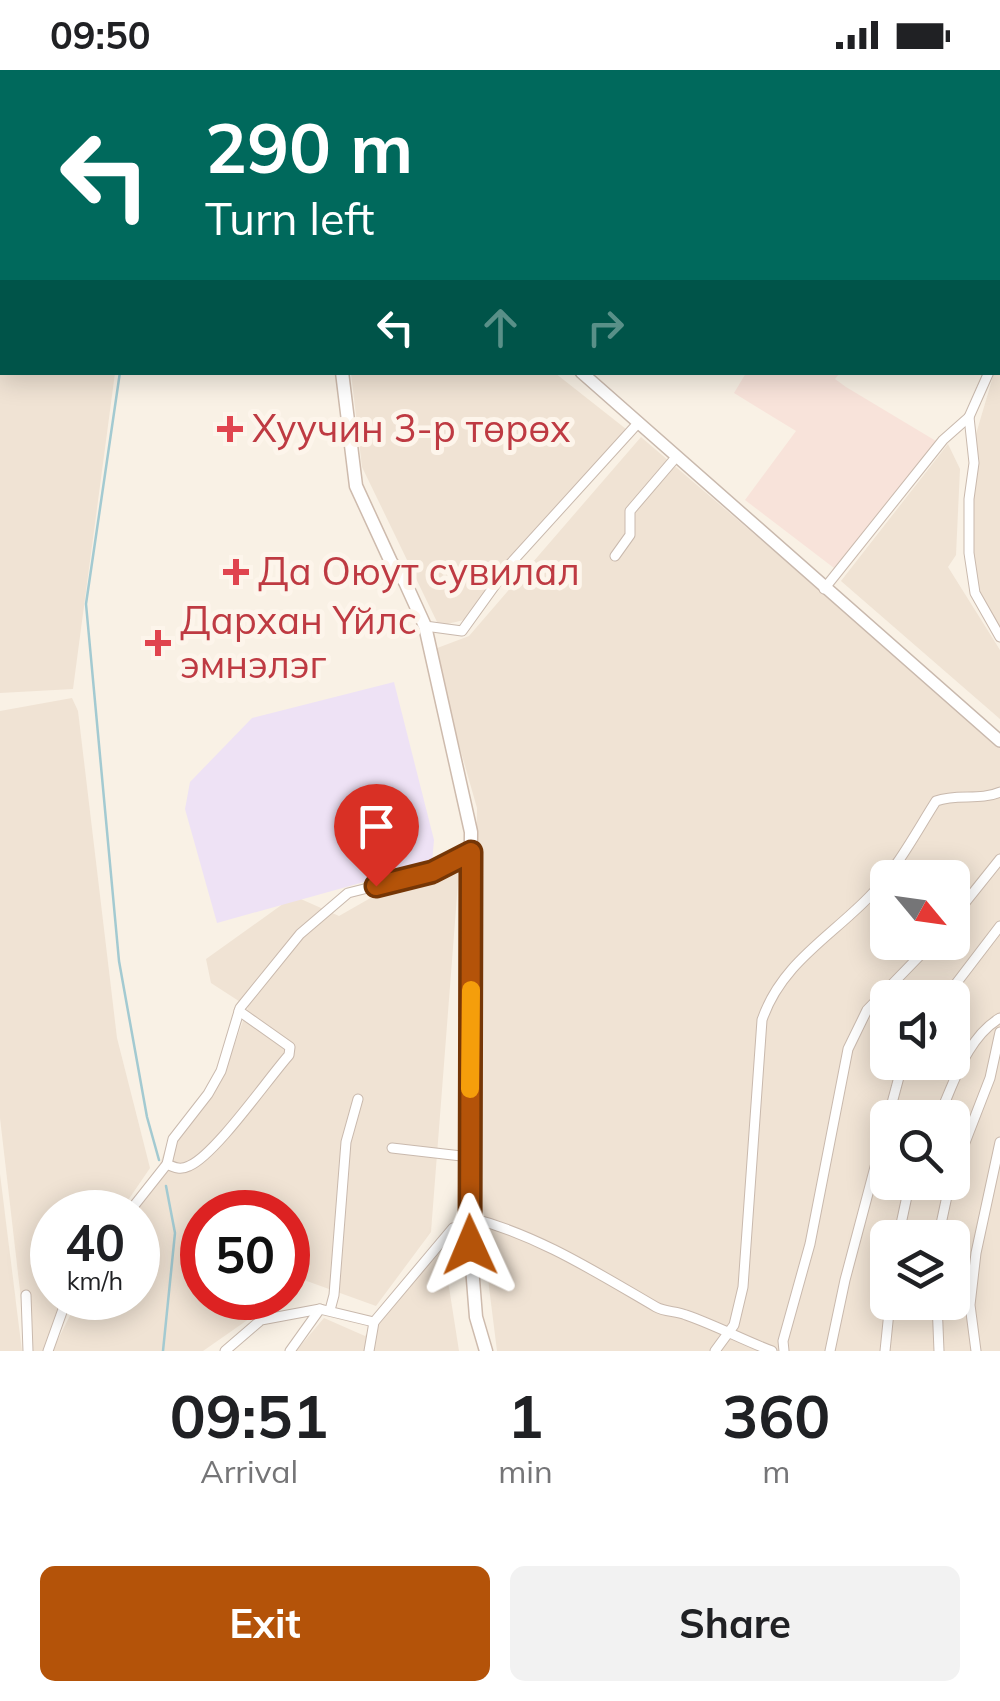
<!DOCTYPE html>
<html lang="en">
<head>
<meta charset="utf-8">
<style>
	:root { --surface:#fff; --page:#f2f2f2; --text:#202124; --muted:#757577; --accent:#b45309 }
	body { margin:0; font-family:Mulish,sans-serif; background:var(--page); color:var(--text); height:100vh; display:flex; flex-direction:column; font-size:38px; white-space:nowrap }
	* { box-sizing:border-box; margin:0 }
	p { font-size:32px; color:var(--muted) }
	.icon { flex:none; width:55px; height:55px; fill:none; stroke:currentColor; stroke-width:2; stroke-linecap:round; stroke-linejoin:round }
	.map { position:relative; height:1281px; overflow:hidden }
	.side { display:flex; flex-direction:column; background:var(--surface); flex:1 }
	.side>* { flex:none }
	.hud { position:absolute; left:0px; top:0px; width:1000px; height:305px; box-shadow:0 5px 25px #0003; background:#00695c; color:#fff; overflow:hidden }
	.needle { width:65px; rotate:119deg }
	.fabs { position:absolute; left:870px; top:790px; display:grid; gap:20px }
	.fabs a { display:grid; place-items:center; width:100px; height:100px; border-radius:15px; background:var(--surface); box-shadow:0 5px 25px #0003; font-size:50px }
	.speed { position:absolute; left:30px; top:1120px; display:flex; gap:20px; font-size:50px; font-weight:700; text-align:center }
	.speed>* { display:grid; place-content:center; width:130px; height:130px; border-radius:50%; background:var(--surface); box-shadow:0 5px 25px #0003; line-height:1 }
	.speed small { font-size:25px; font-weight:400 }
	.speed .limit { border:15px solid #d22; background:#fff; color:#111 }
	.pin { position:absolute; display:grid; place-items:center; width:85px; height:85px; color:#fff; margin:-102px -42px; border-radius:50% 50% 50% 0; rotate:-45deg; box-shadow:0 0 10px #0007 }
	.pin .icon { rotate:45deg }
	.me { position:absolute; width:110px; margin:-55px; rotate:359deg; stroke-linejoin:round; filter:drop-shadow(0 0 8px #0008) }
	.turn { display:flex; align-items:center; gap:35px; height:210px; padding:0 40px; font-size:45px }
	.turn .icon { width:130px; height:130px; stroke-width:2.5 }
	.turn b { display:block; font-size:70px; line-height:85px }
	.lanes { display:flex; align-items:center; height:95px; padding:0 40px; background:#0003; justify-content:center; gap:50px; direction:ltr }
	.lanes .off { opacity:.35 }
	.eta { display:flex; justify-content:space-evenly; align-items:center; height:170px; text-align:center }
	.eta b { font-size:60px; font-weight:700; line-height:70px }
	.primary-button { display:flex; gap:20px; margin-top:auto; padding:20px 40px }
	.primary-button a { flex:1; height:115px; border-radius:15px; background:var(--accent); color:#fff; font-size:40px; font-weight:700; line-height:115px; text-align:center }
	.primary-button a+a { background:var(--page); color:var(--text) }
	.status { display:flex; justify-content:space-between; align-items:center; height:70px; padding:0 50px; background:var(--surface); direction:ltr }
	.status svg { height:28px; fill:currentColor }
	.map>svg:first-child { display:block }
</style>
</head>
<body>
<div class="status"><b>09:50</b><svg viewBox="0 0 49 12"><path d="M0 12V9h3v3zM5 12V6h3v6zM10 12V3h3v9zM15 12V0h3v12zM26 1h20v11H26zM47 4h2v5h-2z"/></svg></div>
<div class="map">
<svg width="1000" height="1281" viewBox="0 0 1000 1281">
	<rect width="100%" height="100%" fill="#f9f1e5"/>
	<g fill="#f0e3d4" fill-rule="evenodd">
		<path d="M 0,90 L 2,302 L 115,303 L 73,619 L 0,623 Z"/>
		<path d="M 1000,283 L 1000,556 L 972,517 L 971,381 L 994,303 L 998,302 Z"/>
		<path d="M 351,303 L 555,303 L 626,359 L 468,549 L 439,556 L 362,397 Z"/>
		<path d="M 641,367 L 1000,675 L 1000,1281 L 497,1281 L 473,1089 L 477,738 L 432,580 L 469,566 ZM 888,808 L 952,808 L 952,872 L 888,872 ZM 888,928 L 952,928 L 952,992 L 888,992 ZM 888,1048 L 952,1048 L 952,1112 L 888,1112 ZM 888,1168 L 952,1168 L 952,1232 L 888,1232 Z"/>
		<path d="M 948,374 L 960,399 L 956,485 L 948,497 L 1000,580 L 1000,649 L 841,511 Z"/>
		<path d="M 72,628 L 78,641 L 117,968 L 150,1098 L 120,1142 L 52,1142 L 52,1228 L 68,1228 L 43,1281 L 27,1281 L 0,1048 L 0,641 Z"/>
		<path d="M 459,800 L 431,1162 L 376,1236 L 304,1210 L 288,1221 L 288,1142 L 202,1142 L 202,1228 L 279,1228 L 203,1281 L 52,1281 L 79,1228 L 138,1228 L 138,1142 L 133,1142 L 153,1114 L 168,1071 L 229,990 L 248,937 L 211,913 L 206,889 L 294,826 L 339,846 L 395,814 Z"/>
		<path d="M 0,1104 L 22,1281 L 0,1281 Z"/>
		<path d="M 443,1179 L 459,1281 L 296,1281 L 324,1248 L 365,1266 Z"/>
	</g>
	<g fill="#f8e3da">
		<path d="M 522,0 L 797,0 L 802,2 L 521,2 Z"/>
		<path d="M 746,303 L 840,303 L 835,309 L 846,317 L 936,371 L 884,439 L 834,498 L 745,430 L 796,361 L 734,323 Z"/>
	</g>
	<path fill="#eee2f5" d="M 394,612 L 434,770 L 432,793 L 217,853 L 185,739 L 190,712 L 252,648 Z"/>
	<g fill="none" stroke-linecap="round" stroke-linejoin="round">
		<g stroke="#a3cad1" stroke-width="2.5">
			<path d="M 147,0 L 148,2"/>
			<path d="M 120,302 L 86,534 L 119,891 L 147,1047 L 159,1090"/>
			<path d="M 163,1281 L 175,1163 L 166,1116"/>
		</g>
		<g stroke="#c9b9ad" stroke-width="11">
			<g id="minor">
				<path d="M 167,0 L 168,2"/>
				<path d="M 998,280 L 1000,274"/>
				<path d="M 969,347 L 974,393 L 969,429 L 969,483 L 975,523 L 1000,567"/>
				<path d="M 615,486 L 630,465 L 630,441 L 677,386"/>
				<path d="M 824,519 L 943,370 L 969,347 L 989,302"/>
				<path d="M 425,556 L 462,561 L 511,493 L 639,352"/>
				<path d="M 952,849 L 1000,789"/>
				<path d="M 945,928 L 1000,856"/>
				<path d="M 888,1048 L 903,992"/>
				<path d="M 938,1048 C 954,1014 966,968 1000,948"/>
				<path d="M 392,1078 L 470,1087"/>
				<path d="M 167,1094 C 175,1098 181,1100 189,1096 C 215,1085 267,1010 289,985 L 290,977 L 239,941"/>
				<path d="M 952,1106 L 990,1008 L 1000,962"/>
				<path d="M 129,1142 L 167,1094 L 173,1069 L 208,1024 L 221,1001 L 240,938 L 300,864 L 348,823 L 432,802 L 471,782"/>
				<path d="M 468,1147 C 538,1165 594,1201 656,1237 C 665,1242 676,1241 686,1245 C 715,1255 743,1270 772,1281"/>
				<path d="M 898,1168 L 910,1112"/>
				<path d="M 938,1168 L 950,1112"/>
				<path d="M 26,1225 L 28,1281"/>
				<path d="M 937,1232 L 939,1281"/>
				<path d="M 330,1240 L 334,1225 L 346,1072 L 358,1029"/>
				<path d="M 48,1281 L 67,1228"/>
				<path d="M 225,1281 L 261,1250 L 320,1239 L 374,1252 L 453,1158 L 469,1155"/>
				<path d="M 290,1281 L 320,1239"/>
				<path d="M 369,1281 L 374,1252"/>
				<path d="M 715,1281 L 734,1255 L 743,1217 L 762,950 C 781,894 829,868 869,827 C 897,799 915,764 936,731 C 957,723 980,731 1000,722"/>
				<path d="M 784,1281 L 783,1271 L 810,1174 L 848,979 L 867,940 L 933,872"/>
				<path d="M 830,1281 L 845,1210 L 888,1048"/>
				<path d="M 885,1281 L 890,1232"/>
				<path d="M 976,1281 L 970,1235 L 976,1183 L 1000,1072"/>
			</g>
		</g>
		<g stroke="#c9b9ad" stroke-width="14">
			<g id="tertiary">
				<path d="M 0,39 L 2,39"/>
				<path d="M 0,54 L 2,54"/>
				<path d="M 581,302 L 1000,671"/>
			</g>
		</g>
		<g stroke="#cebbad" stroke-width="15">
			<g id="secondary">
				<path d="M 355,0 L 355,2"/>
				<path d="M 342,302 L 356,416 L 391,492 L 405,512 L 425,556 L 471,762 L 468,1147 L 476,1247 L 486,1281"/>
			</g>
		</g>
		<use href="#minor" stroke="#fff" stroke-width="9"/>
		<use href="#tertiary" stroke="#fff" stroke-width="11"/>
		<use href="#secondary" stroke="#fff" stroke-width="12"/>
	</g>
	<g fill="none" stroke-linecap="round" stroke-linejoin="round">
		<g stroke="#753606" stroke-width="25">
			<path id="route" d="M 376,816 L 432,802 L 471,782 L 470,1175"/>
		</g>
		<use href="#route" stroke="#b45309" stroke-width="18"/>
		<path stroke="#f59e0b" stroke-width="18" d="M 470,1019 L 471,920"/>
	</g>
	<g fill="#e0444e" stroke="#fdf5eb" stroke-width="4">
		<path d="M225 344h10v10h10v10h-10v10h-10v-10h-10v-10h10z"/>
		<path d="M231 487h10v10h10v10h-10v10h-10v-10h-10v-10h10z"/>
		<path d="M153 558h10v10h10v10h-10v10h-10v-10h-10v-10h10z"/>
	</g>
	<g text-anchor="middle" stroke-width="10" stroke-linejoin="round" paint-order="stroke">
		<g font-size="38" fill="#be3a42" stroke="#fdf5eb" text-anchor="start">
			<text x="252" y="372">Хуучин 3-р төрөх</text>
			<text x="258" y="515">Да Оюут сувилал</text>
			<text x="180" y="564">Дархан Үйлс<tspan x="180" dy="44">эмнэлэг</tspan></text>
		</g>
	</g>
</svg>
<div class="fabs">
<a><svg class="needle" viewBox="-14 -14 28 28"><path d="M0-13l5 13h-10z" fill="#e53935"/><path d="M0 13l5-13h-10z" fill="#757577"/></svg></a>
<a><svg class="icon" aria-label="sound" viewBox="0 0 24 24"><path d="M4 9h4l5-4v14l-5-4H4zM17 9q2 3 0 6"/></svg></a>
<a><svg class="icon" aria-label="search" viewBox="0 0 24 24"><circle cx="10" cy="10" r="6"/><path d="M15 15l6 6"/></svg></a>
<a><svg class="icon" aria-label="layers" viewBox="0 0 24 24"><path d="M12 4l9 5-9 5-9-5zM3 14l9 5 9-5"/></svg></a>
</div>
<div class="speed"><div>40<small>km/h</small></div><div class="limit">50</div></div>
<div class="pin" style="left:376px;top:816px;background:#d93025"><svg class="icon" aria-label="arrive" viewBox="0 0 24 24"><path d="M6 21V4h12l-3 4 3 4H6"/></svg></div>
<svg class="me" style="left:470px;top:1175px" viewBox="-20 -20 40 40"><path d="M0-17L14 15 0 8-14 15z" fill="#b45309" stroke="#fff" stroke-width="4"/></svg>
<div class="hud">
<div class="turn"><svg class="icon" aria-label="left" viewBox="0 0 24 24"><path d="M17 20v-9H6M10 6l-5 5 5 5"/></svg><div><b>290 m</b>Turn left</div></div>
<div class="lanes"><svg class="icon" aria-label="left" viewBox="0 0 24 24"><path d="M17 20v-9H6M10 6l-5 5 5 5"/></svg><svg class="icon off" aria-label="ahead" viewBox="0 0 24 24"><path d="M12 20V5M6 11l6-6 6 6"/></svg><svg class="icon off" aria-label="right" viewBox="0 0 24 24"><path d="M7 20v-9h11M14 6l5 5-5 5"/></svg></div>
</div>
</div>
<section class="side">
<div class="eta">
<div><b>09:51</b><p>Arrival</p></div>
<div><b>1</b><p>min</p></div>
<div><b>360</b><p>m</p></div>
</div>
<div class="primary-button"><a>Exit</a><a>Share</a></div>
</section>
</body>
</html>
